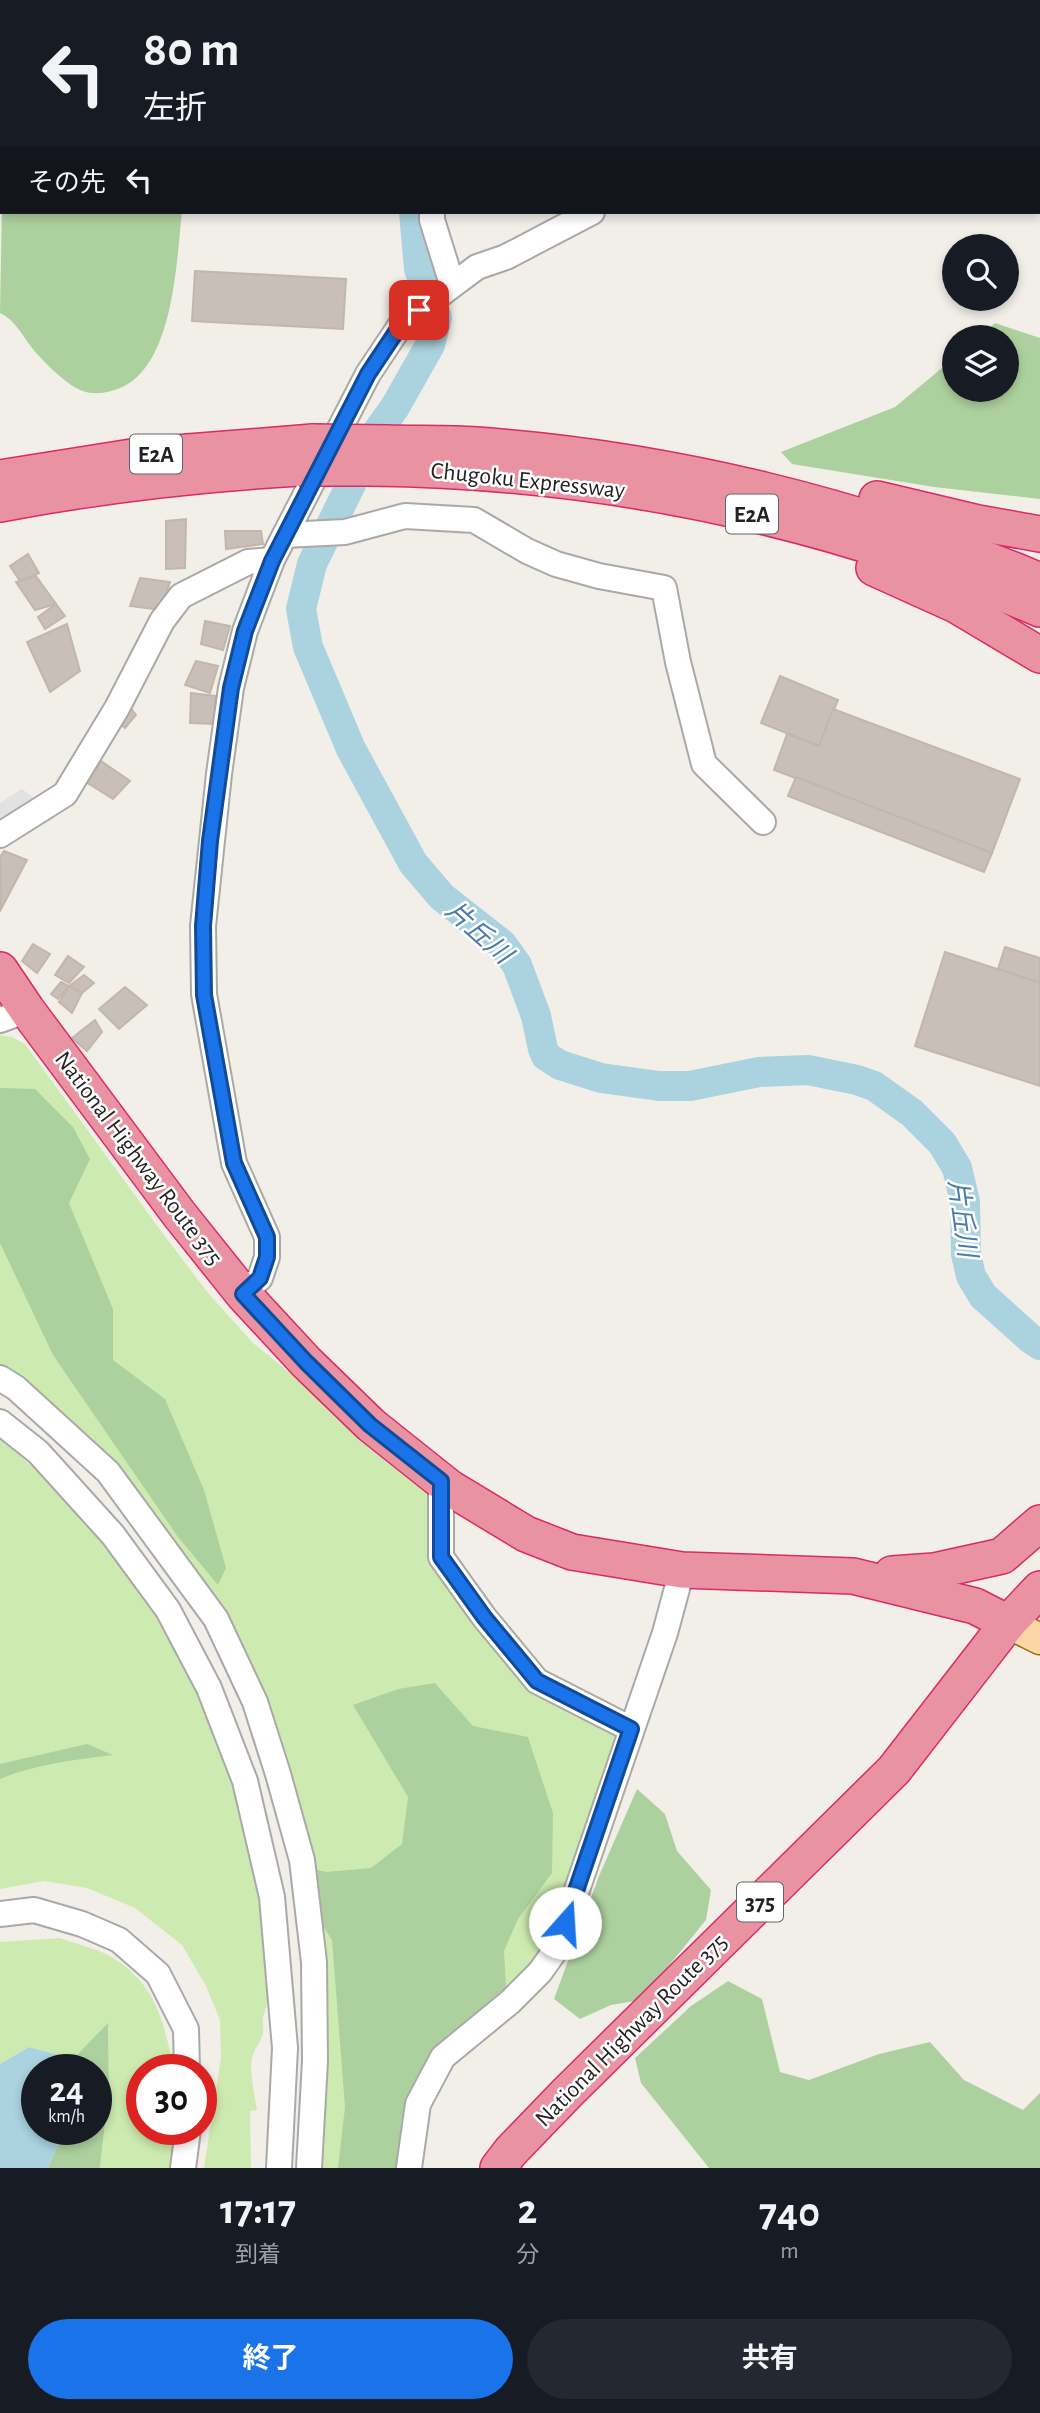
<!DOCTYPE html>
<html lang="ja">
<head>
<meta charset="utf-8">
<style>
	:root { --surface:#171b24; --page:#242831; --text:#f1f3f6; --muted:#9ea1a6; --accent:#1a73e8 }
	body { margin:0; font-family:"Alegreya Sans","Noto Sans JP",sans-serif; background:var(--page); color:var(--text); height:100vh; display:flex; flex-direction:column; font-size:26px; white-space:nowrap }
	* { box-sizing:border-box; margin:0 }
	p { font-size:23px; color:var(--muted) }
	.icon { flex:none; width:38px; height:38px; fill:none; stroke:currentColor; stroke-width:2; stroke-linecap:round; stroke-linejoin:round }
	.map { position:relative; height:2168px; overflow:hidden }
	.panel { display:flex; flex-direction:column; background:var(--surface); flex:1 }
	.panel>* { flex:none }
	.hud { position:absolute; left:0px; top:0px; width:1041px; height:214px; box-shadow:0 4px 10px #0003; background:#171b24; color:var(--text); overflow:hidden }
	.tools { position:absolute; left:942px; top:234px; display:grid; gap:14px }
	.tools a { display:grid; place-items:center; width:77px; height:77px; border-radius:50%; background:var(--surface); box-shadow:0 4px 10px #0003; font-size:35px }
	.speed { position:absolute; left:21px; top:2054px; display:flex; gap:14px; font-size:35px; font-weight:700; text-align:center }
	.speed>* { display:grid; place-content:center; width:91px; height:91px; border-radius:50%; background:var(--surface); box-shadow:0 4px 10px #0003; line-height:1 }
	.speed small { font-size:18px; font-weight:400 }
	.speed .limit { border:10px solid #d22; background:#fff; color:#111 }
	.pin { position:absolute; display:grid; place-items:center; width:60px; height:60px; color:#fff; margin:-30px; border-radius:14px; box-shadow:0 4px 10px #0006 }
	.me { position:absolute; width:77px; margin:-38px; rotate:19deg; stroke-linejoin:round; filter:drop-shadow(0 0 5px #0008) }
	.turn { display:flex; align-items:center; gap:24px; height:147px; padding:0 28px; font-size:32px }
	.turn .icon { width:91px; height:91px; stroke-width:2.5 }
	.turn b { display:block; font-size:49px; line-height:60px }
	.then { display:flex; align-items:center; height:66px; padding:0 28px; background:#0003; gap:14px; font-size:26px }
	.eta { display:flex; justify-content:space-evenly; align-items:center; height:119px; text-align:center }
	.eta b { font-size:42px; font-weight:700; line-height:49px }
	.primary-button { display:flex; gap:14px; margin-top:auto; padding:14px 28px }
	.primary-button a { flex:1; height:80px; border-radius:42px; background:var(--accent); color:#fff; font-size:28px; font-weight:700; line-height:80px; text-align:center }
	.primary-button a+a { background:var(--page); color:var(--text) }
	.map>svg:first-child { display:block }
</style>
</head>
<body>
<div class="map">
<svg width="1040" height="2168" viewBox="0 0 1040 2168">
	<rect width="100%" height="100%" fill="#f2efe9"/>
	<g fill="#cdebb0">
		<path d="M 0,1035 L 12,1037 L 25,1044 L 161,1231 L 208,1293 L 253,1343 L 437,1492 L 465,1604 L 619,1734 L 547,1953 L 486,2004 L 426,2070 L 403,2168 L 316,2168 L 322,2070 L 273,1731 L 178,1552 L 0,1371 Z"/>
		<path d="M 0,1438 C 41,1474 82,1512 115,1555 C 211,1676 259,1830 269,1982 C 270,1998 267,2003 263,2018 C 262,2023 264,2029 263,2034 C 261,2042 254,2049 252,2058 C 249,2070 255,2097 257,2110 L 250,2111 L 251,2168 L 204,2168 L 221,2058 L 220,2020 L 206,1986 L 182,1945 L 135,1908 L 87,1888 L 44,1881 L 0,1889 Z"/>
		<path d="M 60,1938 C 75,1944 92,1947 106,1954 C 156,1981 163,2019 174,2070 L 142,2070 L 142,2130 L 174,2130 L 170,2168 L 100,2168 L 109,2087 L 108,2024 L 73,2059 L 29,2047 L 0,2064 L 0,1942 Z"/>
	</g>
	<g fill="#add19e">
		<path d="M 73,0 L 256,0 L 73,2 Z"/>
		<path d="M 2,203 L 2,212 L 182,212 C 176,263 174,377 111,391 C 96,395 85,394 71,385 C 58,376 42,360 32,348 C 22,335 15,320 0,313 Z"/>
		<path d="M 995,323 L 1040,338 L 1040,499 L 934,487 L 792,464 L 781,452 L 895,407 L 954,358 L 954,390 L 1006,390 L 1006,338 L 977,338 Z"/>
		<path d="M 0,1088 L 35,1089 L 73,1127 L 90,1159 L 69,1203 L 113,1309 L 113,1360 L 165,1399 L 204,1490 L 226,1568 L 218,1585 L 178,1537 L 53,1355 L 0,1243 Z"/>
		<path d="M 435,1683 L 473,1726 L 528,1737 L 553,1813 L 552,1873 L 518,1919 L 504,1951 L 506,1987 L 486,2004 L 426,2070 L 403,2168 L 338,2168 L 345,2107 L 332,1940 L 314,1913 L 308,1868 L 326,1872 L 371,1868 L 402,1844 L 408,1797 L 353,1705 L 398,1689 Z"/>
		<path d="M 87,1744 L 113,1755 C 75,1760 35,1764 0,1779 L 0,1764 Z"/>
		<path d="M 637,1789 L 665,1814 L 677,1851 L 711,1890 L 706,1920 L 641,2000 L 611,2005 L 580,2019 L 554,1999 L 599,1876 Z"/>
		<path d="M 728,1981 L 762,1999 L 780,2072 L 809,2080 L 879,2054 L 930,2042 L 964,2080 L 1023,2110 L 1040,2093 L 1040,2168 L 709,2168 L 641,2083 L 635,2058 L 691,2006 Z"/>
		<path d="M 108,2023 L 109,2087 L 100,2168 L 48,2168 L 64,2130 L 96,2130 L 96,2070 L 74,2070 L 73,2059 Z"/>
	</g>
	<path fill="#e2e2e2" d="M 22,789 L 39,802 L 0,826 L 0,803 Z"/>
	<path fill="#aad3df" d="M 29,2047 L 73,2059 L 74,2070 L 37,2070 L 37,2130 L 64,2130 L 48,2168 L 0,2168 L 0,2064 Z"/>
	<g fill="none" stroke-linecap="round" stroke-linejoin="round">
		<g stroke="#aad3df" stroke-width="30">
			<path d="M 401,0 L 401,2"/>
			<path d="M 414,212 L 419,269 L 437,318 L 430,345 L 395,407 L 375,435 L 312,564 L 301,609 L 308,647 L 351,749 L 413,863 L 442,897 L 502,944 L 517,965 L 536,1016 L 543,1049 L 546,1056 L 560,1065 L 601,1078 L 659,1086 L 690,1086 L 759,1072 L 808,1070 L 857,1080 L 874,1086 L 912,1113 L 942,1143 L 957,1168 L 965,1202 L 966,1254 L 971,1276 L 983,1296 L 1031,1339 L 1040,1345"/>
		</g>
	</g>
	<g fill="#c7bfb8" stroke="#c4b6ab" stroke-width="2">
		<path d="M 195,271 L 346,279 L 343,329 L 192,321 Z"/>
		<path d="M 186,519 L 185,568 L 166,569 L 166,521 Z"/>
		<path d="M 225,531 L 261,531 L 263,544 L 226,549 Z"/>
		<path d="M 28,554 L 39,573 L 20,581 L 10,566 Z"/>
		<path d="M 36,576 L 56,604 L 35,610 L 16,582 Z"/>
		<path d="M 140,578 L 170,582 L 161,610 L 130,606 Z"/>
		<path d="M 56,604 L 65,616 L 45,629 L 38,617 Z"/>
		<path d="M 205,621 L 230,626 L 223,650 L 201,644 Z"/>
		<path d="M 67,624 L 80,671 L 50,692 L 27,642 Z"/>
		<path d="M 196,661 L 218,666 L 210,693 L 185,685 Z"/>
		<path d="M 780,676 L 838,700 L 819,746 L 761,723 Z"/>
		<path d="M 191,693 L 215,696 L 215,724 L 190,723 Z"/>
		<path d="M 126,702 L 136,715 L 125,728 L 116,719 Z"/>
		<path d="M 833,709 L 1020,779 L 992,853 L 774,770 L 787,734 L 819,746 Z"/>
		<path d="M 101,761 L 130,781 L 113,799 L 86,782 Z"/>
		<path d="M 796,777 L 992,853 L 984,872 L 788,796 Z"/>
		<path d="M 4,851 L 27,860 L 1,909 L 0,857 Z"/>
		<path d="M 33,944 L 50,954 L 37,973 L 22,961 Z"/>
		<path d="M 1005,947 L 1040,958 L 1040,983 L 998,969 Z"/>
		<path d="M 945,952 L 1040,983 L 1040,1086 L 915,1046 Z"/>
		<path d="M 68,956 L 84,967 L 69,983 L 55,975 Z"/>
		<path d="M 84,975 L 94,983 L 82,993 L 69,986 Z"/>
		<path d="M 61,982 L 69,986 L 58,999 L 51,994 Z"/>
		<path d="M 69,986 L 82,993 L 72,1013 L 59,1002 Z"/>
		<path d="M 125,987 L 147,1005 L 119,1029 L 99,1009 Z"/>
		<path d="M 95,1020 L 102,1032 L 87,1051 L 72,1038 Z"/>
	</g>
	<g fill="none" stroke-linecap="round" stroke-linejoin="round">
		<g stroke="#a9a9a9" stroke-width="28">
			<g id="minor">
				<path d="M 659,0 L 659,2"/>
				<path d="M 875,0 L 875,2"/>
				<path d="M 57,2 L 57,0"/>
				<path d="M 629,2 L 634,0"/>
				<path d="M 1016,2 L 1018,0"/>
				<path d="M 0,109 L 2,106"/>
				<path d="M 0,185 L 2,182"/>
				<path d="M 432,212 L 432,220 L 452,284"/>
				<path d="M 285,535 L 345,532 L 405,516 L 474,520 L 527,551 L 556,564 L 599,576 L 664,588 L 678,662 L 704,764 L 763,822"/>
				<path d="M 0,835 L 65,794 L 117,708 L 162,621 L 181,596 L 248,562 L 272,560"/>
				<path d="M 0,1020 L 27,1010"/>
				<path d="M 243,1294 L 260,1278 L 267,1257 L 267,1237 L 234,1163 L 204,994 L 203,926 L 219,774 L 231,688 L 245,631 L 272,560 L 368,374 L 402,323 L 477,267 L 506,257 L 592,212"/>
				<path d="M 0,1378 L 16,1388 L 108,1472 L 216,1619 L 255,1702 L 278,1774 L 302,1860 L 314,1962 L 315,2061 L 309,2168"/>
				<path d="M 0,1422 L 38,1452 L 113,1535 L 168,1610 L 209,1688 L 245,1781 L 272,1897 L 285,2048 L 279,2168"/>
				<path d="M 441,1481 L 441,1557 L 484,1617 L 537,1681 L 631,1729"/>
				<path d="M 0,1914 L 34,1910 L 82,1924 L 119,1940 L 158,1974 L 186,2029 L 187,2070"/>
				<path d="M 183,2168 L 188,2130"/>
				<path d="M 409,2168 L 418,2104 L 443,2057 L 510,2002 L 540,1972 L 557,1948 L 665,1633 L 682,1570"/>
			</g>
		</g>
		<g stroke="#a06b00" stroke-width="33">
			<path id="major" d="M 1008,1623 L 1040,1639"/>
		</g>
		<g stroke="#dc2a67" stroke-width="38">
			<g id="highway">
				<path d="M 387,443 C 416,444 447,443 477,445 C 670,459 862,506 1040,581"/>
				<path d="M 373,468 C 604,471 827,517 1040,609"/>
				<path d="M 0,478 L 138,456 L 313,442"/>
				<path d="M 877,499 L 978,523 L 1040,534"/>
				<path d="M 0,504 C 100,485 197,474 299,468"/>
				<path d="M 874,568 L 956,605 L 1040,655"/>
				<path d="M 0,970 L 27,1010 L 179,1214 L 243,1294 L 306,1362 L 371,1425 L 450,1488 L 526,1534 L 572,1552 L 682,1570 L 853,1576 L 975,1606 L 1008,1623"/>
				<path d="M 892,1574 L 934,1571 L 1002,1556 L 1040,1523"/>
				<path d="M 498,2168 L 511,2151 L 567,2093 L 894,1770 L 1008,1623 L 1040,1589"/>
			</g>
		</g>
		<use href="#minor" stroke="#fff" stroke-width="24"/>
		<use href="#major" stroke="#fcd6a4" stroke-width="30"/>
		<use href="#highway" stroke="#e892a2" stroke-width="35"/>
		<g stroke="#dc2a67" stroke-width="38" stroke-linecap="butt">
			<g id="highway-bridge">
				<path d="M 313,442 L 387,443"/>
				<path d="M 299,468 L 373,468"/>
			</g>
		</g>
		<use href="#highway-bridge" stroke="#e892a2" stroke-width="35"/>
	</g>
	<g fill="none" stroke-linecap="round" stroke-linejoin="round">
		<g stroke="#114b97" stroke-width="18">
			<path id="route" d="M 419,310 L 402,323 L 368,374 L 272,561 L 245,631 L 231,688 L 210,841 L 203,926 L 204,995 L 234,1163 L 267,1237 L 267,1257 L 260,1278 L 243,1294 L 306,1362 L 370,1425 L 441,1481 L 441,1557 L 484,1617 L 537,1681 L 631,1729 L 565,1923"/>
		</g>
		<use href="#route" stroke="#1a73e8" stroke-width="12"/>
	</g>
	<g text-anchor="middle" stroke-width="5" stroke-linejoin="round" paint-order="stroke">
		<g fill="#fff" stroke="#646464" stroke-width="2">
			<rect x="130" y="434.5" width="52" height="39" rx="5"/>
			<rect x="726" y="494.5" width="52" height="39" rx="5"/>
			<rect x="737" y="1882.5" width="46" height="39" rx="5"/>
		</g>
		<g font-size="23" font-weight="bold" fill="#222">
			<text x="156" y="462">E2A</text>
			<text x="752" y="522">E2A</text>
			<text x="760" y="1910">375</text>
		</g>
		<g font-size="24" fill="#222" stroke="#fff">
			<text transform="translate(528 480) rotate(6)" y="8">Chugoku Expressway</text>
			<text transform="translate(139 1158) rotate(53)" y="8">National Highway Route 375</text>
			<text transform="translate(631 2030) rotate(-45)" y="8">National Highway Route 375</text>
		</g>
		<g font-size="26" font-style="italic" fill="#4a7aab" stroke="#fff">
			<text transform="translate(479 932) rotate(42)" y="9">片丘川</text>
			<text transform="translate(963 1218) rotate(82)" y="9">片丘川</text>
		</g>
	</g>
</svg>
<div class="tools">
<a><svg class="icon" aria-label="search" viewBox="0 0 24 24"><circle cx="10" cy="10" r="6"/><path d="M15 15l6 6"/></svg></a>
<a><svg class="icon" aria-label="layers" viewBox="0 0 24 24"><path d="M12 4l9 5-9 5-9-5zM3 14l9 5 9-5"/></svg></a>
</div>
<div class="speed"><div>24<small>km/h</small></div><div class="limit">30</div></div>
<div class="pin" style="left:419px;top:310px;background:#d93025"><svg class="icon" aria-label="arrive" viewBox="0 0 24 24"><path d="M6 21V4h12l-3 4 3 4H6"/></svg></div>
<svg class="me" style="left:565px;top:1923px" viewBox="-20 -20 40 40"><circle r="19" fill="#fff"/><path d="M0-13L10 11 0 6-10 11z" fill="#1a73e8"/></svg>
<div class="hud">
<div class="turn"><svg class="icon" aria-label="left" viewBox="0 0 24 24"><path d="M17 20v-9H6M10 6l-5 5 5 5"/></svg><div><b>80 m</b>左折</div></div>
<div class="then">その先<svg class="icon" aria-label="left" viewBox="0 0 24 24"><path d="M17 20v-9H6M10 6l-5 5 5 5"/></svg></div>
</div>
</div>
<section class="panel">
<div class="eta">
<div><b>17:17</b><p>到着</p></div>
<div><b>2</b><p>分</p></div>
<div><b>740</b><p>m</p></div>
</div>
<div class="primary-button"><a>終了</a><a>共有</a></div>
</section>
</body>
</html>
